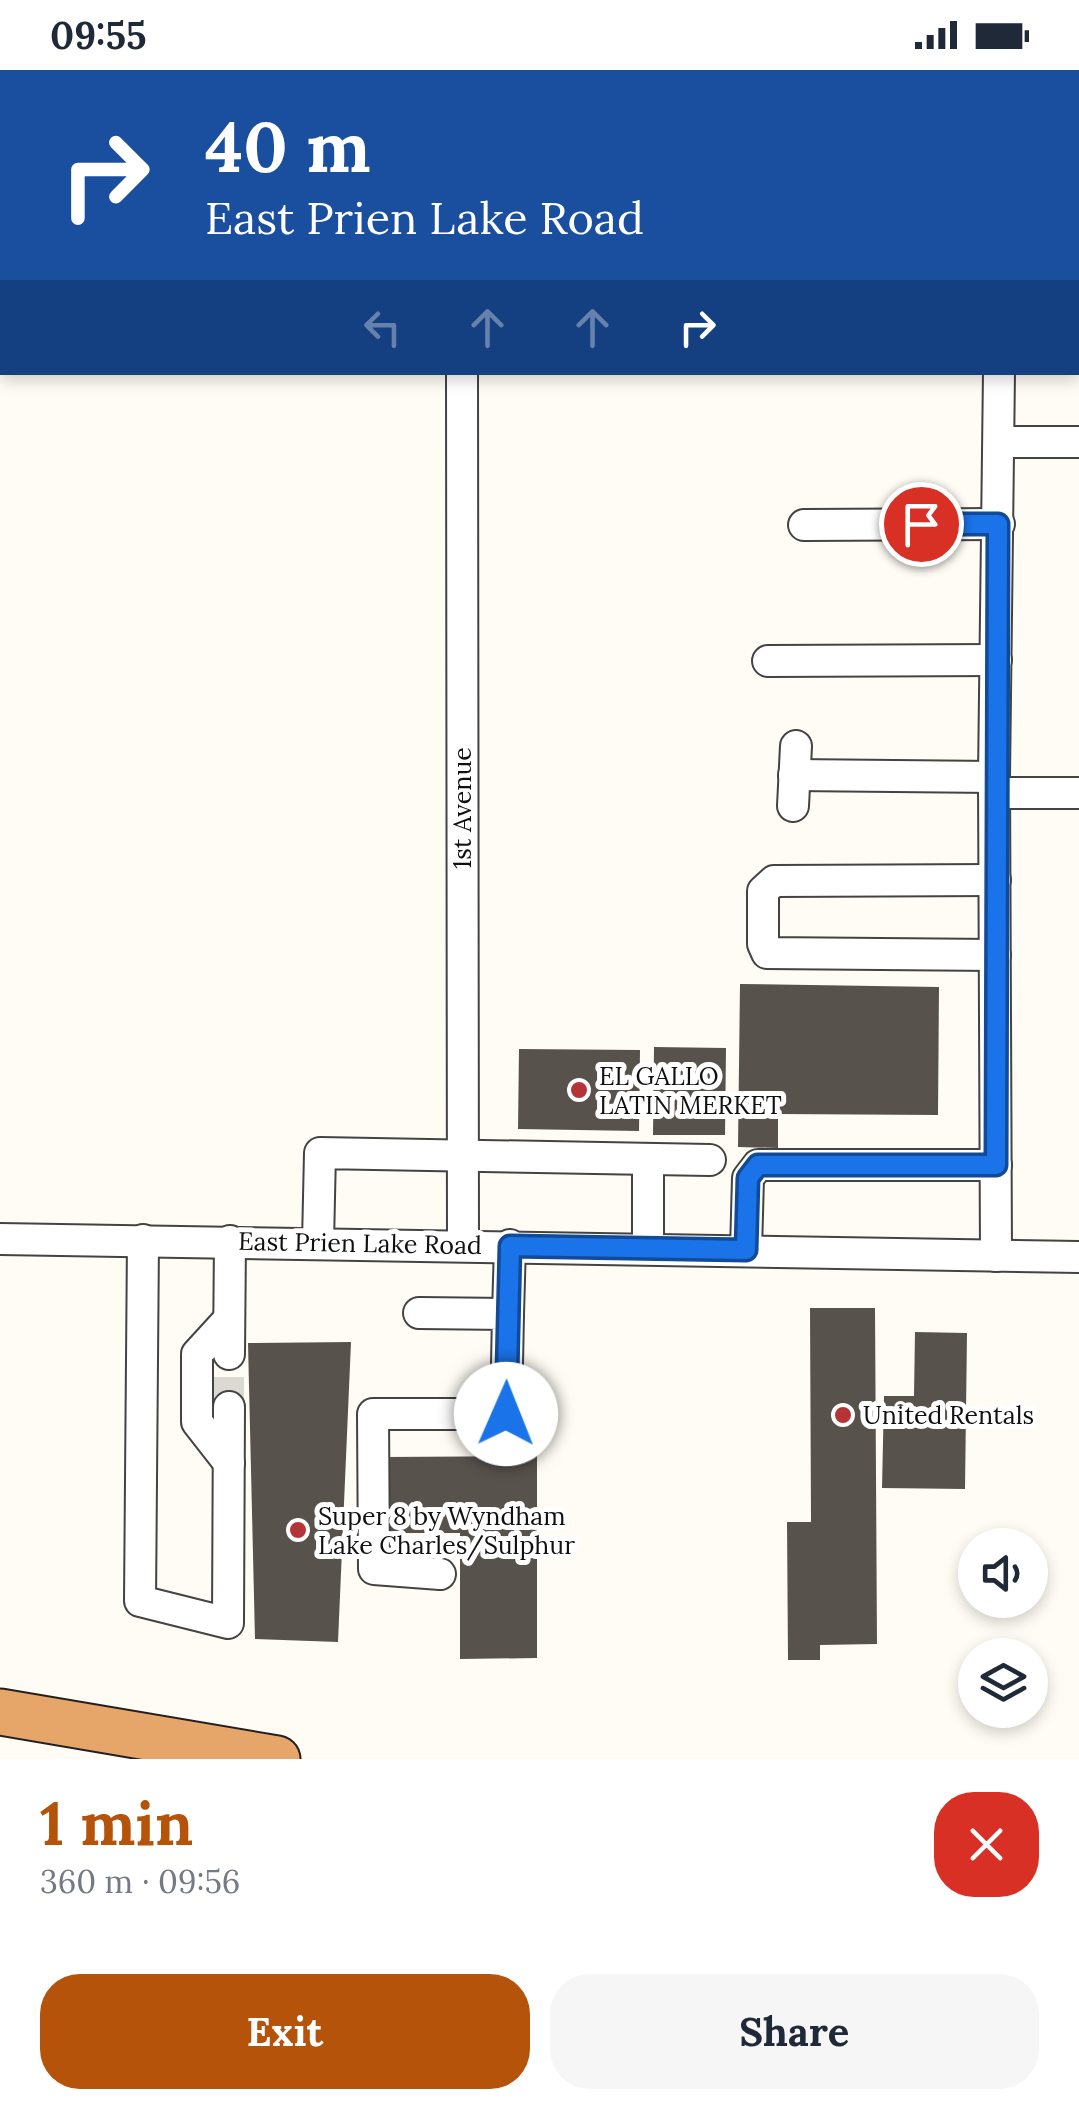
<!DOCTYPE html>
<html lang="en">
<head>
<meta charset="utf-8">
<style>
	:root { --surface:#fff; --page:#f6f6f7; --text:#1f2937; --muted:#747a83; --accent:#b45309 }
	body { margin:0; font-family:Lora,serif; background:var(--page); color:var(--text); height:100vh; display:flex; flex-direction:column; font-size:38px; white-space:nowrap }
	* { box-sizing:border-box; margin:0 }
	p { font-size:32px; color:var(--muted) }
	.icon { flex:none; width:55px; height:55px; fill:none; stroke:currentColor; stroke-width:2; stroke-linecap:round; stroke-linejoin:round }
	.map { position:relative; height:1689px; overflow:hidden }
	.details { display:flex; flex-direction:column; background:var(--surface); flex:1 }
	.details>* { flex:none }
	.guide { position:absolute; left:0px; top:0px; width:1080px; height:305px; box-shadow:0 5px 15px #0003; background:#1a4fa0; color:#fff; overflow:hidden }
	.buttons { position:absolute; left:958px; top:1458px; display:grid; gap:20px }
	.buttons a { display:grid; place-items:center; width:90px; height:90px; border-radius:50%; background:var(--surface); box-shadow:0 5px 15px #0003; font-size:50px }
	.pin { position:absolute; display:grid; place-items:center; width:85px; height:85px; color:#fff; margin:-42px; border:5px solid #fff; border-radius:50%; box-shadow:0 2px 10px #0007 }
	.me { position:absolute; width:110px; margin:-55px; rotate:1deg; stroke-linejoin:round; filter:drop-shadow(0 0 8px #0008) }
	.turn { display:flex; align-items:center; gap:35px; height:210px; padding:0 40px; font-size:45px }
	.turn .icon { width:130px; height:130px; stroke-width:2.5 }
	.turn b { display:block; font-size:70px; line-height:85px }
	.lanes { display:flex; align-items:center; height:95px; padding:0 40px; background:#0003; justify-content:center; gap:50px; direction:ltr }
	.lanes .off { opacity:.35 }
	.round { display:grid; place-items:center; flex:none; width:105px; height:105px; border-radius:40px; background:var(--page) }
	.headline { display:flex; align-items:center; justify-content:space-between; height:170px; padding:0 40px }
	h1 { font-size:60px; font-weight:800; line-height:75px; color:var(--accent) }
	.primary-button { display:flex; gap:20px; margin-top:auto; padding:20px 40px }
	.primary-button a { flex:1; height:115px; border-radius:40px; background:var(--accent); color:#fff; font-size:40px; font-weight:800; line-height:115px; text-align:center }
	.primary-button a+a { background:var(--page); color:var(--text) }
	.status { display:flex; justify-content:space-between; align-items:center; height:70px; padding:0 50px; background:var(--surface); direction:ltr }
	.status svg { height:28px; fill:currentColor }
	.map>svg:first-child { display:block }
</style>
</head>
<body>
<div class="status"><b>09:55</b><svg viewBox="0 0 49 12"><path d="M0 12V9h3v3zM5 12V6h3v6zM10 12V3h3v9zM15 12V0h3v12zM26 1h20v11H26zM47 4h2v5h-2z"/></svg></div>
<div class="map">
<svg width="1079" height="1689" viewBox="0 0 1079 1689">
	<rect width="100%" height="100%" fill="#fefcf4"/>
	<g fill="#58524d">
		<path d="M 740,914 L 939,917 L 938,1045 L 778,1044 L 778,1078 L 738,1077 Z"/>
		<path d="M 654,977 L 726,978 L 725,1065 L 653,1065 Z"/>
		<path d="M 519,979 L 640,980 L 639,1061 L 518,1059 Z"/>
		<path d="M 810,1238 L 875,1238 L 877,1574 L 820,1575 L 820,1590 L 788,1590 L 787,1452 L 811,1452 Z"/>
		<path d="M 915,1262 L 967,1263 L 965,1419 L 882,1418 L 884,1326 L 914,1326 Z"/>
		<path d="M 351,1272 L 338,1572 L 255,1569 L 248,1273 Z"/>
		<path d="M 537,1386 L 537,1588 L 460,1589 L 460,1463 L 385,1463 L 385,1387 Z"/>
	</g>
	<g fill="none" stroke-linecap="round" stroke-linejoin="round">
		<path stroke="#dad9d2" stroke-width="30" stroke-dasharray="30 15" stroke-linecap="butt" d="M 229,1337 L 229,1284"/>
		<g stroke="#434343" stroke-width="34">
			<g id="minor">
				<path d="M 462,0 L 462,2"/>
				<path d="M 998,0 L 998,2"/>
				<path d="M 462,302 L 463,1174"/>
				<path d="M 1000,372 L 1079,372"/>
				<path d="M 804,455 L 999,454"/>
				<path d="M 768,591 L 996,590"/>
				<path d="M 794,705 L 994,707"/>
				<path d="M 994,723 L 1079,723"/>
				<path d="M 793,736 L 796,676"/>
				<path d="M 995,810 L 774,811 L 763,821 L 763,874 L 767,883 L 995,885"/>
				<path d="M 648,1090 L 648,1178"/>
				<path d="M 0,1169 L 1079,1187"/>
				<path d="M 143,1170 L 140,1531 L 228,1553 L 229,1337"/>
				<path d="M 318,1172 L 320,1083 L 710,1090"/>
				<path d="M 746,1180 L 748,1108 L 758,1095 L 996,1095"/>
				<path d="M 996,1186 L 994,707 L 999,302"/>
				<path d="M 419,1243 L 508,1244 L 506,1344 L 373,1344 L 374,1499 L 440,1504"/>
				<path d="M 508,1244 L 510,1175"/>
				<path d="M 229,1284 L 230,1171"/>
				<path d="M 229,1393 L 197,1352 L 197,1284 L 229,1249"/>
			</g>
		</g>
		<g stroke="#212121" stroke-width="49">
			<path id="highway" d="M 0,1642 L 277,1689"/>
		</g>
		<use href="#minor" stroke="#fff" stroke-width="30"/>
		<use href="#highway" stroke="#e7a669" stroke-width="45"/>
	</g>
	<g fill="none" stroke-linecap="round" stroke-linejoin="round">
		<g stroke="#114b97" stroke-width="25">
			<path id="route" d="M 506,1344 L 510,1176 L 746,1180 L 748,1108 L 758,1095 L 996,1095 L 998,454 L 921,454"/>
		</g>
		<use href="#route" stroke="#1a73e8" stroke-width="18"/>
	</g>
	<g fill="#b43437" stroke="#fff" stroke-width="4">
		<circle cx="579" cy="1020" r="10"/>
		<circle cx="843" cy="1345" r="10"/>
		<circle cx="298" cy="1460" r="10"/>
	</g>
	<g text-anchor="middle" stroke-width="10" stroke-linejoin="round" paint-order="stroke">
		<g font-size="25" fill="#101010" stroke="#fff">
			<text transform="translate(462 738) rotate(-90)" y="9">1st Avenue</text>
			<text transform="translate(360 1173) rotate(1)" y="9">East Prien Lake Road</text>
		</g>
		<g font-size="25" fill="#101010" stroke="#fff" text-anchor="start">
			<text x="599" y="1015">EL GALLO<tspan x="599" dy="29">LATIN MERKET</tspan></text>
			<text x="863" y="1354">United Rentals</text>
			<text x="318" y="1455">Super 8 by Wyndham<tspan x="318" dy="29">Lake Charles/Sulphur</tspan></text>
		</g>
	</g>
</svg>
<div class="buttons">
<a><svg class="icon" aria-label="sound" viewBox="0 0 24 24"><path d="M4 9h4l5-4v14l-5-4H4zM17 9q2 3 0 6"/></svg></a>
<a><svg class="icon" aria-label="layers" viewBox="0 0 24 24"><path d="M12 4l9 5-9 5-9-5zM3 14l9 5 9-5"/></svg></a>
</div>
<div class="pin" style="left:921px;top:454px;background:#d93025"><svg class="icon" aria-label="arrive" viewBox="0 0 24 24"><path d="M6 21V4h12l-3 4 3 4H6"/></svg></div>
<svg class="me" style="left:506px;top:1344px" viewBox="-20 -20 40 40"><circle r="19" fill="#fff"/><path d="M0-13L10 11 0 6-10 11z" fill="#1a73e8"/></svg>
<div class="guide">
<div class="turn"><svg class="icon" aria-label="right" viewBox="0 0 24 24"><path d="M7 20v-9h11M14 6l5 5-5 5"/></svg><div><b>40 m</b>East Prien Lake Road</div></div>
<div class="lanes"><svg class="icon off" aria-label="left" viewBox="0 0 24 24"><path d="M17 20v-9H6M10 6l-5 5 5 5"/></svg><svg class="icon off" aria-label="ahead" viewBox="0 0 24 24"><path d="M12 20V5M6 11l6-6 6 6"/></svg><svg class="icon off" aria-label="ahead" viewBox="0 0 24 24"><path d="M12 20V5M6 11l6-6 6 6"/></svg><svg class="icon" aria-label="right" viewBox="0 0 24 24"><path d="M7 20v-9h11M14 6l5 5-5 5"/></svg></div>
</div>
</div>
<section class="details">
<div class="headline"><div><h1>1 min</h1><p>360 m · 09:56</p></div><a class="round" style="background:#d93025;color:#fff"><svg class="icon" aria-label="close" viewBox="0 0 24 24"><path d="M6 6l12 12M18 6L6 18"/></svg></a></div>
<div class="primary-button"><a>Exit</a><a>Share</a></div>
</section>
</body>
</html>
